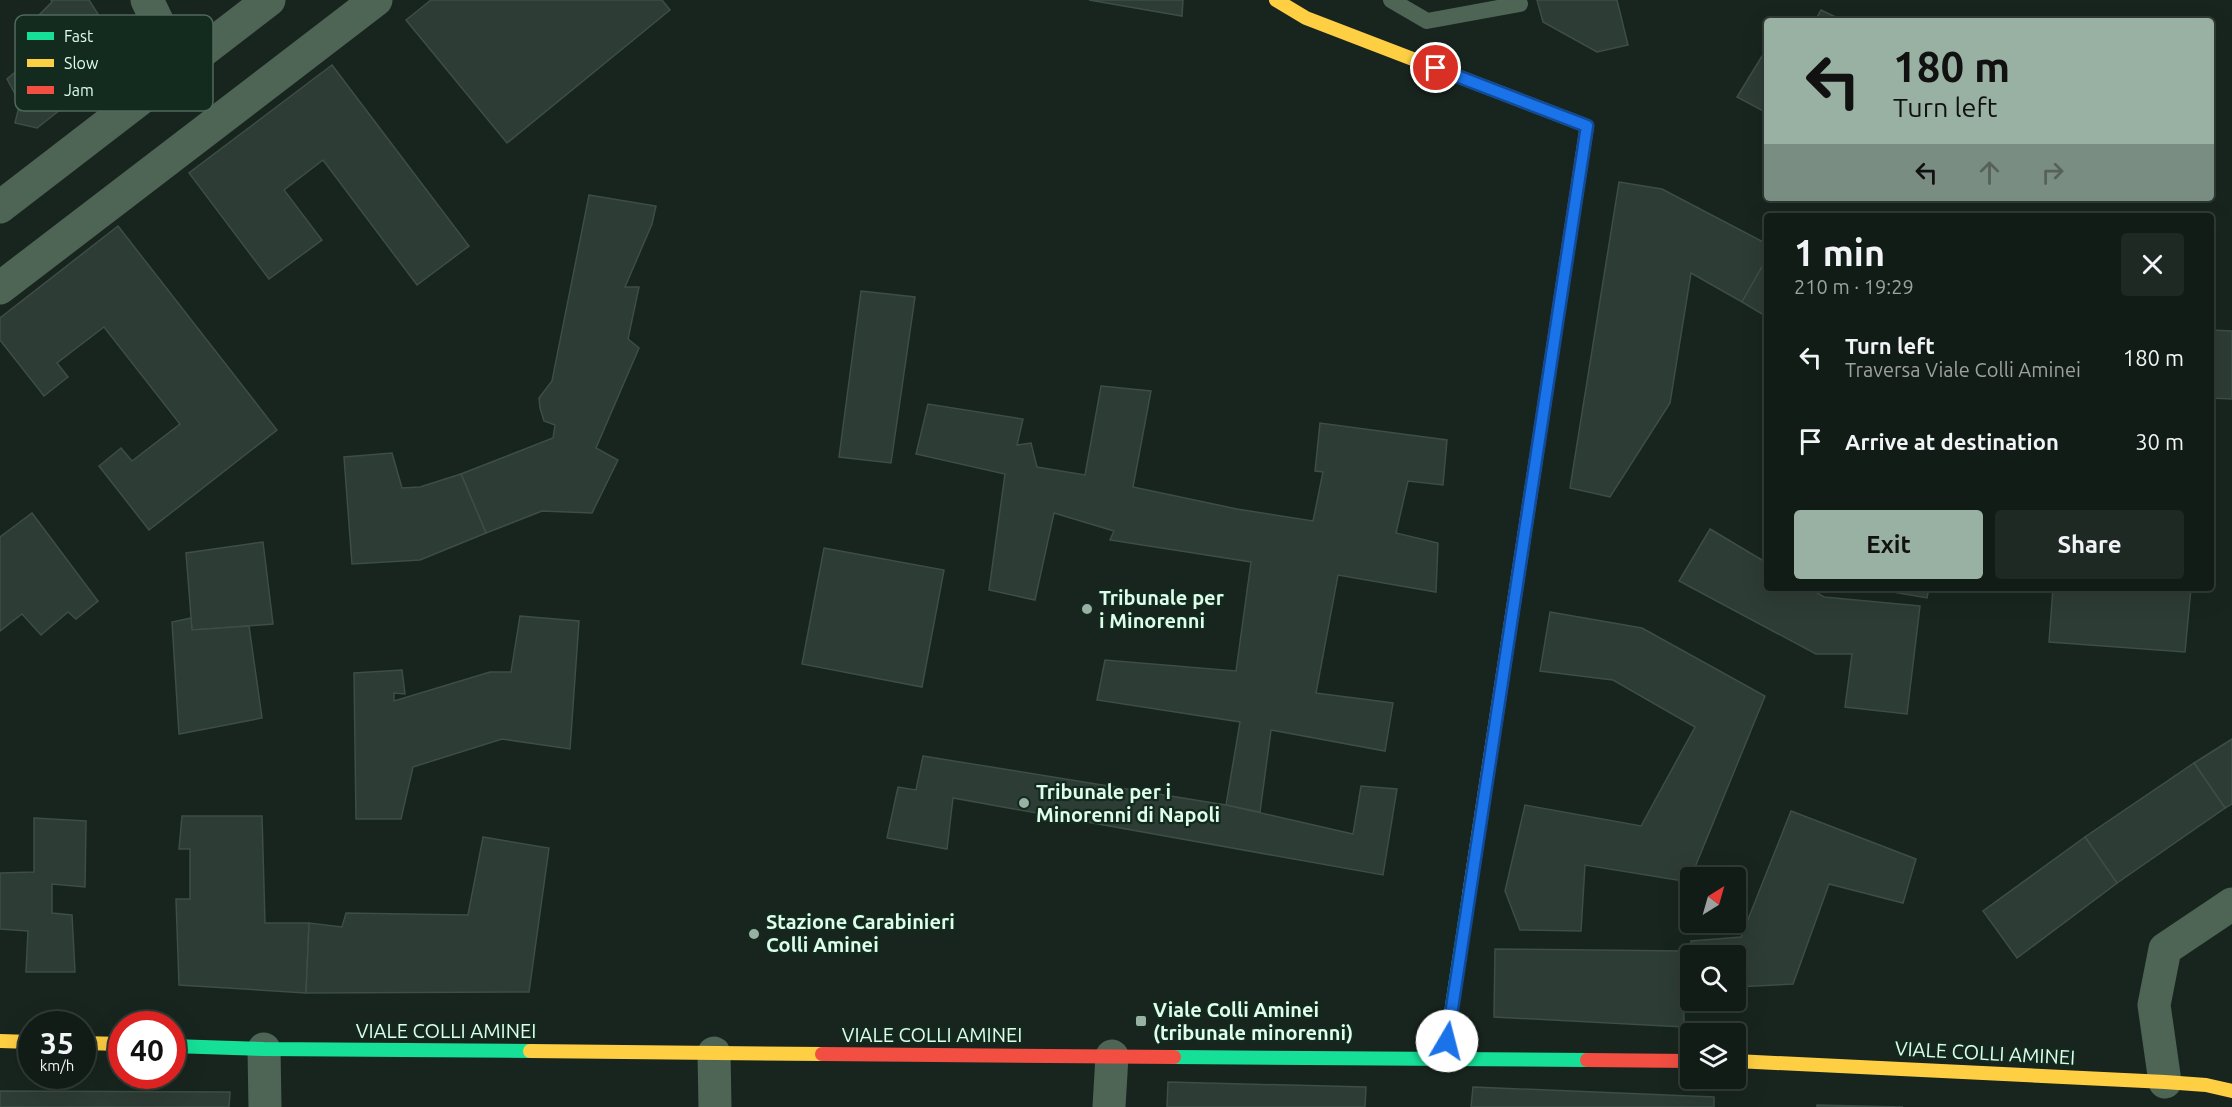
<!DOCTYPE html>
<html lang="en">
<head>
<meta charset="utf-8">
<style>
	:root { --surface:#121c16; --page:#1f2923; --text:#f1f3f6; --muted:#9ca1a1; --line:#313a35; --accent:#99b1a3 }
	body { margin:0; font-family:Ubuntu,sans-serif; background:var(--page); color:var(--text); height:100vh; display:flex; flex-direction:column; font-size:22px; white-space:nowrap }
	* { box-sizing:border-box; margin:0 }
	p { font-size:20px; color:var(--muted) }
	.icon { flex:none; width:33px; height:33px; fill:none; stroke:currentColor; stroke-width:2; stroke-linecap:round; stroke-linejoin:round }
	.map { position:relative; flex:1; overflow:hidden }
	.sheet { position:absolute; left:1764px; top:213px; width:450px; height:378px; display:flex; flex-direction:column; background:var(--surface); border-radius:6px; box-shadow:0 6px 24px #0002,0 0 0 2px var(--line) }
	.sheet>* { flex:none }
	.top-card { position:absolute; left:1764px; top:18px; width:450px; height:183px; border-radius:6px; box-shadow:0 6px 24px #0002,0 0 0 2px var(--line); background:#99b1a3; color:#111; overflow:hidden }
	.needle { width:39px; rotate:37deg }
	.fabs { position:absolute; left:1680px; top:867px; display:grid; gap:12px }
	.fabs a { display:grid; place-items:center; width:66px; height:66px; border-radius:6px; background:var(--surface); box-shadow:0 6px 24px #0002,0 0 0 2px var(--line); font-size:30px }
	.speed { position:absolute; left:18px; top:1011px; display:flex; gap:12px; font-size:30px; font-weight:700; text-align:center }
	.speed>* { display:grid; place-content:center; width:78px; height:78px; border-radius:50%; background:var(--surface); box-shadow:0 6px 24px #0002,0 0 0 2px var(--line); line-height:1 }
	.speed small { font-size:15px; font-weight:400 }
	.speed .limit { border:9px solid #d22; background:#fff; color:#111 }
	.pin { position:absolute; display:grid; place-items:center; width:51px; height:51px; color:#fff; margin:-26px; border:3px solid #fff; border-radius:50%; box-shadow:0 2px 6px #0007 }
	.me { position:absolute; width:66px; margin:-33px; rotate:8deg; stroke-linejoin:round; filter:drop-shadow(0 0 4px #0008) }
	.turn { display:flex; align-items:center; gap:21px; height:126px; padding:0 30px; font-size:27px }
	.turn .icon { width:78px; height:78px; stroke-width:2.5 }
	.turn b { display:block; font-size:42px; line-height:51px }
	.lanes { display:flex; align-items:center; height:57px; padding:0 30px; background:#0003; justify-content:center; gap:30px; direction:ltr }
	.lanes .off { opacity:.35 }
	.round { display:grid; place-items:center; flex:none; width:63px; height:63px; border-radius:6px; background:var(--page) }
	.summary { display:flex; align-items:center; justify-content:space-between; height:102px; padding:0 30px }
	h1 { font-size:36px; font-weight:700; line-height:45px }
	.button { display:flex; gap:12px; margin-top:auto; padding:12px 30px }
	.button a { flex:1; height:69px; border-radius:6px; background:var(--accent); color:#111; font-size:24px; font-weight:700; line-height:69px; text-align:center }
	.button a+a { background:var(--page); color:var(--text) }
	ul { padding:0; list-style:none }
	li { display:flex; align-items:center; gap:18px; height:84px; padding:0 30px }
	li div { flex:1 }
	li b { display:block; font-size:22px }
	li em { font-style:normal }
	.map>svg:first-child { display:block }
</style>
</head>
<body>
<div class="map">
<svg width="2232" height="1107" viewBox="0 0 2232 1107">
	<rect width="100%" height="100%" fill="#18251e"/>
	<g fill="#2d3c35" stroke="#3c4e45" stroke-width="1.5">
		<path d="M 51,0 L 89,0 L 126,58 L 37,128 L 15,123 L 20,103 L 7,79 L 52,42 L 32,22 L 52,2 Z"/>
		<path d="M 431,0 L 662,0 L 670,10 L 507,143 L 406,20 Z"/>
		<path d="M 1089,0 L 1183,0 L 1182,16 Z"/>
		<path d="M 1537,0 L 1617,0 L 1628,45 L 1597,52 L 1543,22 Z"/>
		<path d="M 1821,10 L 1844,21 L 1815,21 Z"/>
		<path d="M 1767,48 L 1767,113 L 1737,97 Z"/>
		<path d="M 332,65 L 469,246 L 417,285 L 323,160 L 284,190 L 322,240 L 269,279 L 189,173 Z"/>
		<path d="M 1619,182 L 1662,189 L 1767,244 L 1767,258 L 1742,302 L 1691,273 L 1670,403 L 1610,497 L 1570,488 Z"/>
		<path d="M 589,195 L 656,206 L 652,224 L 625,287 L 639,287 L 628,339 L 639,348 L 596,448 L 618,460 L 592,513 L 542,511 L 486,533 L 461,474 L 553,438 L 555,425 L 544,421 L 540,408 L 539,398 L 552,381 Z"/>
		<path d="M 118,226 L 277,430 L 149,530 L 99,466 L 121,448 L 132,461 L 180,424 L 104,327 L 57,363 L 68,377 L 44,396 L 0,340 L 0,318 Z"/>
		<path d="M 1767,258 L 1767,317 L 1742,302 Z"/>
		<path d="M 861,291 L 915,297 L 891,463 L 839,457 Z"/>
		<path d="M 2211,330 L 2232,331 L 2232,399 L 2211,398 Z"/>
		<path d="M 1101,386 L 1151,391 L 1133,487 L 1237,509 L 1313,521 L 1323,472 L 1315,471 L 1320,423 L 1447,440 L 1443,485 L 1408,481 L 1396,533 L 1438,543 L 1436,592 L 1338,575 L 1316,693 L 1393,703 L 1385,751 L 1271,730 L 1260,812 L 1226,805 L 1240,722 L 1097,700 L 1105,660 L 1236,671 L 1251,562 L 1110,540 L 1114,531 L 1054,513 L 1035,600 L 989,590 L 1005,474 L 916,454 L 928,404 L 1023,419 L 1017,445 L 1031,443 L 1037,467 L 1085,475 Z"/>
		<path d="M 392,453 L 402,488 L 420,487 L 461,474 L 486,533 L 420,560 L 352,564 L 344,457 Z"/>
		<path d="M 32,513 L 98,601 L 76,619 L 68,612 L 41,635 L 22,614 L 0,631 L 0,537 Z"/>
		<path d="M 1710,529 L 1767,563 L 1767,588 L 1809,588 L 1824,597 L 1920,606 L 1907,714 L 1845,707 L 1852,654 L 1816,654 L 1679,581 Z"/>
		<path d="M 263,542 L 273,624 L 192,630 L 186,553 Z"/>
		<path d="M 824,548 L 944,570 L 922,687 L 802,664 Z"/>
		<path d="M 1870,588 L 1929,588 L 1927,598 Z"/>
		<path d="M 2053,588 L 2191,588 L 2185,652 L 2049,642 Z"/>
		<path d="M 1550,612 L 1642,628 L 1765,696 L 1689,882 L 1585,865 L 1581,931 L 1520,930 L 1505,891 L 1525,805 L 1641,826 L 1695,727 L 1613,680 L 1540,671 Z"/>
		<path d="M 520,616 L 579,621 L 570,749 L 502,739 L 413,767 L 401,819 L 356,819 L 354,673 L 402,670 L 405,694 L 394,693 L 394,701 L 490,672 L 511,672 Z"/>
		<path d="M 191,618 L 192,630 L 249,626 L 262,718 L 179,734 L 172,622 Z"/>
		<path d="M 2232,739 L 2232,804 L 2225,808 L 2194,763 Z"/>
		<path d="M 923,756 L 1226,805 L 1353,834 L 1361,786 L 1397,789 L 1383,875 L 953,798 L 947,849 L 887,838 L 898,787 L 916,790 Z"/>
		<path d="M 2194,763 L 2225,808 L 2117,883 L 2085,837 Z"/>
		<path d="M 1791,811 L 1916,859 L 1903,903 L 1829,884 L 1793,984 L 1736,987 L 1736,956 L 1691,956 L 1691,941 L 1741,937 Z"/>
		<path d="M 182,816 L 262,816 L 265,923 L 309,923 L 306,993 L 179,985 L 176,899 L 190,899 L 190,849 L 179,849 Z"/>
		<path d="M 34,818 L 86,821 L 85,887 L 52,884 L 52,913 L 72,915 L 75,972 L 26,972 L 28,931 L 0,929 L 0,873 L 34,872 Z"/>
		<path d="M 483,837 L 549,848 L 529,992 L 306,993 L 309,923 L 342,927 L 346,913 L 468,915 Z"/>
		<path d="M 2085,837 L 2117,883 L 2017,958 L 1983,911 Z"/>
		<path d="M 1495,949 L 1683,951 L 1684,1027 L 1494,1017 Z"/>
		<path d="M 1168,1082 L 1366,1087 L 1365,1107 L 1167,1107 Z"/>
		<path d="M 1473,1087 L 1714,1097 L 1714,1107 L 1471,1107 Z"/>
		<path d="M 0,1091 L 230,1092 L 229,1107 L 0,1107 Z"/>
		<path d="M 1817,1105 L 1903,1107 L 1817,1107 Z"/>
	</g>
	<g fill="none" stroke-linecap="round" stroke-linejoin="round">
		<path stroke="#4e6556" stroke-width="16" d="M 1391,0 L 1427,21 L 1520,4"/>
		<g stroke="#4e6556" stroke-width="33">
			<path d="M 147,0 L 180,68"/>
			<path d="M 0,207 L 269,0"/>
			<path d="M 0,288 L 376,0"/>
			<path d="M 264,1049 L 265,1107"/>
			<path d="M 714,1053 L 715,1107"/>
			<path d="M 2165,1082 L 2154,1005 L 2165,949 L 2232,904"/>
			<path d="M 1109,1107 L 1112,1056"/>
		</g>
		<g stroke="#16e098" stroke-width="14">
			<path d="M 172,1046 L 264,1049 L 530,1051"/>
			<path d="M 1174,1057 L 1587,1060"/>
			<path d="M 1444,1058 L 1469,895"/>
		</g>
		<g stroke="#ffcf43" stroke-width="14">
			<path d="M 1276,0 L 1306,18 L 1587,126 L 1581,164"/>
			<path d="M 1469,895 L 1536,459"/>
			<path d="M 0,1041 L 32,1042"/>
			<path d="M 82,1043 L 122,1044"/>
			<path d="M 530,1051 L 822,1054"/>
			<path d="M 1736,1061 L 2165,1082 L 2206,1085 L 2232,1091"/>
		</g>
		<g stroke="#f24e42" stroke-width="14">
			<path d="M 1536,459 L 1581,164"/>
			<path d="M 822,1054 L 1174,1057"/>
			<path d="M 1587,1060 L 1690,1061"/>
		</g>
	</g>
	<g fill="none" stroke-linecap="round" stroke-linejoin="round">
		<g stroke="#114b97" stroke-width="15">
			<path id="route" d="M 1436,68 L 1587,126 L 1447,1041"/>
		</g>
		<use href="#route" stroke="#1a73e8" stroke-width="10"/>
	</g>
	<g fill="#99b1a3" stroke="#132a1e" stroke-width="2">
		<circle cx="1087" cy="609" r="6"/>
		<circle cx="1024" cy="803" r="6"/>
		<circle cx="754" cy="934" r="6"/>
		<rect x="1135" y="1015" width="12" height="12" rx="3"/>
	</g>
	<g text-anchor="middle" stroke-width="4.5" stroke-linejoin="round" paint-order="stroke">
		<g font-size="20" font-weight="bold" fill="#defdeb" stroke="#132a1e" text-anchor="start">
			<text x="1099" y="605">Tribunale per<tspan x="1099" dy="23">i Minorenni</tspan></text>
			<text x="1036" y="799">Tribunale per i<tspan x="1036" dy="23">Minorenni di Napoli</tspan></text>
			<text x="766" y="929">Stazione Carabinieri<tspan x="766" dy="23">Colli Aminei</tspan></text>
			<text x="1153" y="1017">Viale Colli Aminei<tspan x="1153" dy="23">(tribunale minorenni)</tspan></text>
		</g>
		<g font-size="20" fill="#defdeb" stroke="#132a1e">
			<text x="446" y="1038">VIALE COLLI AMINEI</text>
			<text x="932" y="1042">VIALE COLLI AMINEI</text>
			<text transform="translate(1985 1053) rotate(3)" y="7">VIALE COLLI AMINEI</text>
		</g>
	</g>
	<rect x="15" y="15" width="198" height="96" rx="9" fill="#132a1e" stroke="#50695c" stroke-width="1.5"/>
	<rect x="27" y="32" width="27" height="8" fill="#16e098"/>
	<rect x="27" y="59" width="27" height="8" fill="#ffcf43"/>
	<rect x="27" y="86" width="27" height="8" fill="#f24e42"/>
	<g font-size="16" fill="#defdeb">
		<text x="64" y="42">Fast</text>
		<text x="64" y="69">Slow</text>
		<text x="64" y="96">Jam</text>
	</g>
</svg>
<div class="fabs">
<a><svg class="needle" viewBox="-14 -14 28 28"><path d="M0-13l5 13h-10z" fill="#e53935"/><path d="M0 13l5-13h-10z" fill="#9ca1a1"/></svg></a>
<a><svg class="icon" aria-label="search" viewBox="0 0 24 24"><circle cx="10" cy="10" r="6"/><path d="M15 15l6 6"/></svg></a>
<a><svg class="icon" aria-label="layers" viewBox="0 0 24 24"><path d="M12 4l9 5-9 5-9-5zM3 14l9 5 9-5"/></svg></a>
</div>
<div class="speed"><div>35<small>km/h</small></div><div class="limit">40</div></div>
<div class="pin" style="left:1436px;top:68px;background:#d93025"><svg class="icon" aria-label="arrive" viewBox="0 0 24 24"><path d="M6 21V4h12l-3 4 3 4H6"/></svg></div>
<svg class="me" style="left:1447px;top:1041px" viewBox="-20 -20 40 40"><circle r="19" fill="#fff"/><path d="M0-13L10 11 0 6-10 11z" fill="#1a73e8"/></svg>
<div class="top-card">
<div class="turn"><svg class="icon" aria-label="left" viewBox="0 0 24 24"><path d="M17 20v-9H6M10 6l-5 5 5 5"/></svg><div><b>180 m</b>Turn left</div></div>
<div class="lanes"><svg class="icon" aria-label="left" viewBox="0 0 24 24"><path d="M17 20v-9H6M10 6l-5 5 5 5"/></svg><svg class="icon off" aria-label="ahead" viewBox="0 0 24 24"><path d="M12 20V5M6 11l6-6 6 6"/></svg><svg class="icon off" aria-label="right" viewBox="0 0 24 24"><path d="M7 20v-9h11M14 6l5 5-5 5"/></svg></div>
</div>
<section class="sheet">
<div class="summary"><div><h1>1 min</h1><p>210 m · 19:29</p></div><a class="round"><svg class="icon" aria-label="close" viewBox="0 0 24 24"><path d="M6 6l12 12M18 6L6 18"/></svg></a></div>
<ul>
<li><svg class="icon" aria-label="left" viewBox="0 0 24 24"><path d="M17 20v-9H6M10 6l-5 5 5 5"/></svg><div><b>Turn left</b><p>Traversa Viale Colli Aminei</p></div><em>180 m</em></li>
<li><svg class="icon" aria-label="arrive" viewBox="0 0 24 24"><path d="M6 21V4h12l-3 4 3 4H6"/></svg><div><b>Arrive at destination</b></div><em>30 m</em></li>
</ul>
<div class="button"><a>Exit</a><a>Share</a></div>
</section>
</div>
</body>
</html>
